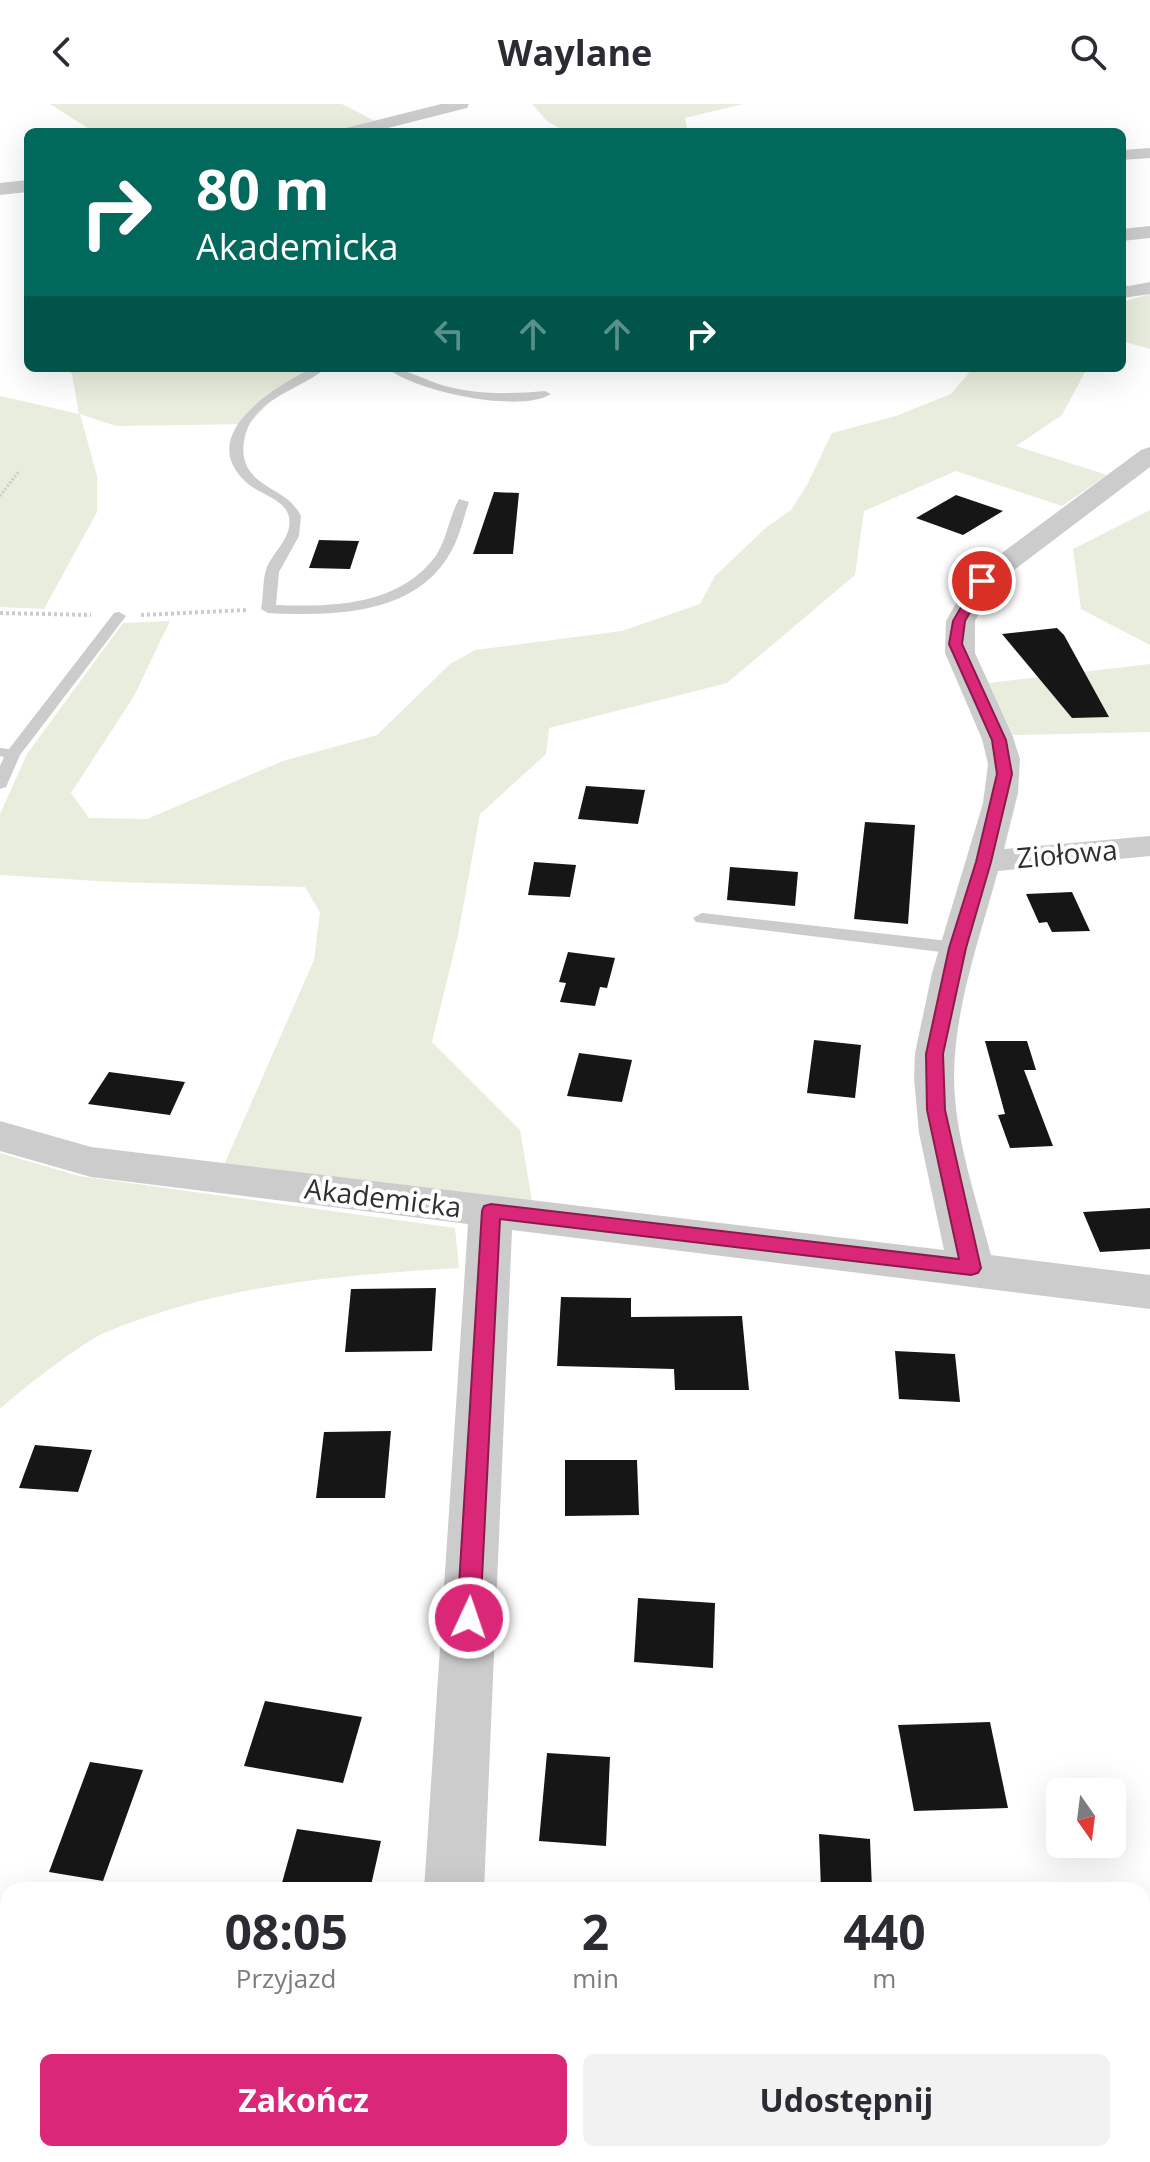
<!DOCTYPE html>
<html lang="pl">
<head>
<meta charset="utf-8">
<style>
	:root { --surface:#fff; --page:#f2f2f3; --text:#2b2b33; --muted:#7c7c81; --accent:#db2777 }
	body { margin:0; font-family:"Open Sans",sans-serif; background:var(--page); color:var(--text); height:100vh; display:flex; flex-direction:column; font-size:30px; white-space:nowrap }
	* { box-sizing:border-box; margin:0 }
	p { font-size:26px; color:var(--muted) }
	.icon { flex:none; width:44px; height:44px; fill:none; stroke:currentColor; stroke-width:2; stroke-linecap:round; stroke-linejoin:round }
	.map { position:relative; flex:1; overflow:hidden }
	.sheet { position:absolute; left:0px; top:1778px; width:1150px; height:280px; display:flex; flex-direction:column; background:var(--surface); border-radius:24px 24px 0 0; box-shadow:0 8px 32px #0002 }
	.sheet>* { flex:none }
	.hud { position:absolute; left:24px; top:24px; width:1102px; height:244px; border-radius:12px; box-shadow:0 8px 32px #0002; background:#00695c; color:#fff; overflow:hidden }
	.needle { width:52px; rotate:166deg }
	.fabs { position:absolute; left:1046px; top:1674px; display:grid; gap:16px }
	.fabs a { display:grid; place-items:center; width:80px; height:80px; border-radius:12px; background:var(--surface); box-shadow:0 8px 32px #0002; font-size:40px }
	.pin { position:absolute; display:grid; place-items:center; width:68px; height:68px; color:#fff; margin:-34px; border:4px solid #fff; border-radius:50%; box-shadow:0 2px 8px #0007 }
	.me { position:absolute; width:88px; margin:-44px; rotate:3deg; stroke-linejoin:round; filter:drop-shadow(0 0 6px #0008) }
	.turn { display:flex; align-items:center; gap:28px; height:168px; padding:0 40px; font-size:36px }
	.turn .icon { width:104px; height:104px; stroke-width:2.5 }
	.turn b { display:block; font-size:56px; line-height:68px }
	.lanes { display:flex; align-items:center; height:76px; padding:0 40px; background:#0003; justify-content:center; gap:40px; direction:ltr }
	.lanes .off { opacity:.35 }
	.eta { display:flex; justify-content:space-evenly; align-items:center; height:136px; text-align:center }
	.eta b { font-size:48px; font-weight:700; line-height:56px }
	.cta { display:flex; gap:16px; margin-top:auto; padding:16px 40px }
	.cta a { flex:1; height:92px; border-radius:12px; background:var(--accent); color:#fff; font-size:32px; font-weight:700; line-height:92px; text-align:center }
	.cta a+a { background:var(--page); color:var(--text) }
	header { display:flex; justify-content:space-between; align-items:center; height:104px; padding:0 40px; background:var(--surface); font-size:36px; font-weight:700 }
	.map>svg:first-child { display:block }
</style>
</head>
<body>
<header><svg class="icon" aria-label="back" viewBox="0 0 24 24"><path d="M15 5l-7 7 7 7"/></svg>Waylane<svg class="icon" aria-label="search" viewBox="0 0 24 24"><circle cx="10" cy="10" r="6"/><path d="M15 15l6 6"/></svg></header>
<div class="map">
<svg width="1150" height="2058" viewBox="0 0 1150 2058">
	<rect width="100%" height="100%" fill="#fff"/>
	<g fill="#e8eddd">
		<path d="M 50,0 L 342,0 L 377,18 L 331,28 L 94,28 Z"/>
		<path d="M 532,0 L 743,0 L 685,14 L 688,28 L 567,28 L 548,18 Z"/>
		<path d="M 1150,190 L 1150,245 L 1122,237 L 1122,198 Z"/>
		<path d="M 63,264 L 321,264 L 293,274 L 249,320 L 116,322 L 80,310 L 97,372 L 97,408 L 44,505 L 0,503 L 0,292 L 79,310 L 72,270 Z"/>
		<path d="M 973,264 L 1087,264 L 1062,311 L 1016,342 L 1107,371 L 1062,402 L 956,367 L 864,407 L 855,471 L 727,579 L 549,624 L 546,650 L 480,710 L 458,831 L 432,938 L 520,1026 L 532,1097 L 224,1061 L 314,856 L 320,808 L 305,783 L 114,778 L 0,771 L 0,710 L 27,650 L 123,519 L 170,517 L 134,592 L 71,689 L 89,714 L 147,715 L 283,657 L 377,631 L 450,560 L 475,546 L 622,527 L 700,500 L 715,472 L 767,423 L 791,406 L 807,381 L 832,329 L 896,312 L 951,290 Z"/>
		<path d="M 1150,406 L 1150,541 L 1081,505 L 1073,445 Z"/>
		<path d="M 1150,560 L 1150,628 L 1013,631 L 989,579 Z"/>
		<path d="M 0,1049 L 79,1072 L 455,1124 L 459,1164 C 338,1171 217,1181 104,1229 C 83,1238 18,1288 0,1305 Z"/>
	</g>
	<g fill="#161616">
		<path d="M 494,388 L 519,389 L 513,450 L 473,450 Z"/>
		<path d="M 956,391 L 1003,407 L 963,431 L 916,414 Z"/>
		<path d="M 319,436 L 359,437 L 350,465 L 309,464 Z"/>
		<path d="M 1057,524 L 1064,531 L 1109,613 L 1072,614 L 1002,530 Z"/>
		<path d="M 586,682 L 645,686 L 638,720 L 578,715 Z"/>
		<path d="M 865,718 L 915,721 L 908,820 L 854,815 Z"/>
		<path d="M 534,758 L 576,761 L 570,793 L 528,791 Z"/>
		<path d="M 730,763 L 798,768 L 795,802 L 727,796 Z"/>
		<path d="M 1072,788 L 1090,827 L 1052,828 L 1047,818 L 1039,819 L 1026,790 Z"/>
		<path d="M 568,848 L 615,854 L 607,884 L 600,883 L 595,902 L 560,898 L 566,879 L 559,878 Z"/>
		<path d="M 814,936 L 861,941 L 855,994 L 807,989 Z"/>
		<path d="M 985,937 L 1027,937 L 1036,966 L 1024,966 L 1053,1042 L 1010,1044 L 998,1011 L 1005,1010 Z"/>
		<path d="M 579,949 L 632,956 L 622,998 L 567,992 Z"/>
		<path d="M 109,968 L 185,978 L 170,1011 L 88,1000 Z"/>
		<path d="M 1150,1104 L 1150,1145 L 1100,1148 L 1083,1108 Z"/>
		<path d="M 436,1184 L 432,1247 L 345,1248 L 351,1185 Z"/>
		<path d="M 561,1193 L 631,1194 L 631,1213 L 742,1212 L 749,1286 L 675,1286 L 674,1265 L 557,1262 Z"/>
		<path d="M 895,1247 L 955,1250 L 960,1298 L 899,1295 Z"/>
		<path d="M 391,1327 L 385,1394 L 316,1394 L 324,1328 Z"/>
		<path d="M 35,1341 L 92,1346 L 78,1388 L 19,1384 Z"/>
		<path d="M 565,1356 L 637,1356 L 639,1411 L 565,1412 Z"/>
		<path d="M 638,1494 L 715,1499 L 713,1564 L 634,1558 Z"/>
		<path d="M 265,1597 L 362,1613 L 343,1679 L 244,1662 Z"/>
		<path d="M 990,1618 L 1008,1704 L 914,1707 L 898,1621 Z"/>
		<path d="M 547,1649 L 610,1653 L 606,1742 L 539,1737 Z"/>
		<path d="M 90,1658 L 143,1666 L 103,1777 L 49,1768 Z"/>
		<path d="M 297,1725 L 381,1737 L 370,1786 L 280,1786 Z"/>
		<path d="M 819,1730 L 870,1735 L 872,1786 L 821,1786 Z"/>
	</g>
	<g fill="none" stroke-linecap="round" stroke-linejoin="round">
		<path stroke="#ccc" stroke-width="3" stroke-dasharray="2 2" stroke-linecap="butt" d="M 0,392 L 19,367"/>
		<g stroke="#ccc" stroke-width="4" stroke-dasharray="3 3" stroke-linecap="butt">
			<path d="M 0,509 L 91,511"/>
			<path d="M 141,511 L 247,506"/>
		</g>
		<g fill="#ccc" fill-rule="evenodd">
			<path d="M 312,264 L 326,264 C 299,287 251,294 244,337 C 242,350 244,362 254,372 C 269,387 291,391 301,412 L 299,432 L 279,468 L 276,501 C 332,503 398,502 435,453 C 447,436 449,413 459,395 L 469,398 C 463,416 459,435 449,451 C 413,512 331,512 268,509 L 261,505 C 264,491 262,476 267,463 C 274,447 293,432 289,413 C 285,395 259,390 247,379 C 193,331 276,282 312,264 Z"/>
			<path d="M 387,264 C 407,264 425,277 445,282 C 478,291 512,290 545,287 L 551,290 C 520,310 414,287 387,264 Z"/>
			<path d="M 119,508 L 126,512 L 20,651 L 6,683 L 0,685 L 0,662 L 4,653 L 0,652 L 0,644 L 9,645 L 114,509 Z"/>
			<path d="M 702,809 L 957,838 L 966,844 L 957,850 L 696,818 L 693,814 Z"/>
			<path d="M 0,1813 L 8,1815 L 8,1845 L 0,1843 Z"/>
		</g>
		<g fill="#ccc" fill-rule="evenodd">
			<path d="M 441,0 L 469,0 L 467,4 L 372,28 L 343,28 L 346,24 Z"/>
			<path d="M 1150,44 L 1150,54 L 1122,56 L 1122,46 Z"/>
			<path d="M 28,76 L 28,88 L 0,91 L 0,79 Z"/>
			<path d="M 1150,122 L 1150,134 L 1122,137 L 1122,125 Z"/>
			<path d="M 1150,178 L 1150,190 L 1122,194 L 1122,181 L 1129,182 Z"/>
			<path d="M 1150,343 L 1150,363 L 993,482 L 975,517 L 975,549 L 1012,630 L 1020,655 L 1018,689 L 1004,745 L 1150,732 L 1150,752 L 998,767 C 980,833 955,901 954,971 C 954,1032 976,1093 991,1151 L 1150,1171 L 1150,1205 L 512,1126 L 484,1786 L 424,1786 L 468,1120 L 91,1073 L 0,1047 L 0,1017 L 91,1043 L 944,1146 L 919,1029 L 914,974 L 915,949 L 932,869 L 983,699 L 988,660 L 982,635 L 945,549 L 946,517 L 972,471 L 1141,346 Z"/>
			<rect x="405" y="2050" width="68" height="8"/>
		</g>
	</g>
	<path fill="#db2777" stroke="#8e194d" stroke-width="2" d="M 978,474 L 988,477 L 965,517 L 962,540 L 1006,636 L 1012,670 L 991,758 L 966,844 L 943,950 L 945,1006 L 981,1164 L 978,1169 L 971,1171 L 500,1115 L 480,1514 L 477,1521 L 469,1524 L 460,1521 L 457,1514 L 482,1107 L 484,1102 L 491,1100 L 959,1155 L 927,1006 L 926,950 L 949,844 L 976,758 L 997,670 L 992,636 L 949,540 L 953,517 Z"/>
	<g text-anchor="middle" stroke-width="8" stroke-linejoin="round" paint-order="stroke">
		<g font-size="28" fill="#2f2f2f" stroke="#fff">
			<text transform="translate(1067 750) rotate(-5)" y="10">Ziołowa</text>
			<text transform="translate(383 1094) rotate(7)" y="10">Akademicka</text>
		</g>
	</g>
</svg>
<div class="fabs">
<a><svg class="needle" viewBox="-14 -14 28 28"><path d="M0-13l5 13h-10z" fill="#e53935"/><path d="M0 13l5-13h-10z" fill="#7c7c81"/></svg></a>
</div>
<div class="pin" style="left:982px;top:477px;background:#d93025"><svg class="icon" aria-label="arrive" viewBox="0 0 24 24"><path d="M6 21V4h12l-3 4 3 4H6"/></svg></div>
<svg class="me" style="left:469px;top:1514px" viewBox="-20 -20 40 40"><circle r="17" fill="#db2777" stroke="#fff" stroke-width="3"/><path d="M0-11L8 9 0 5-8 9z" fill="#fff"/></svg>
<div class="hud">
<div class="turn"><svg class="icon" aria-label="right" viewBox="0 0 24 24"><path d="M7 20v-9h11M14 6l5 5-5 5"/></svg><div><b>80 m</b>Akademicka</div></div>
<div class="lanes"><svg class="icon off" aria-label="left" viewBox="0 0 24 24"><path d="M17 20v-9H6M10 6l-5 5 5 5"/></svg><svg class="icon off" aria-label="ahead" viewBox="0 0 24 24"><path d="M12 20V5M6 11l6-6 6 6"/></svg><svg class="icon off" aria-label="ahead" viewBox="0 0 24 24"><path d="M12 20V5M6 11l6-6 6 6"/></svg><svg class="icon" aria-label="right" viewBox="0 0 24 24"><path d="M7 20v-9h11M14 6l5 5-5 5"/></svg></div>
</div>
<section class="sheet">
<div class="eta">
<div><b>08:05</b><p>Przyjazd</p></div>
<div><b>2</b><p>min</p></div>
<div><b>440</b><p>m</p></div>
</div>
<div class="cta"><a>Zakończ</a><a>Udostępnij</a></div>
</section>
</div>
</body>
</html>
